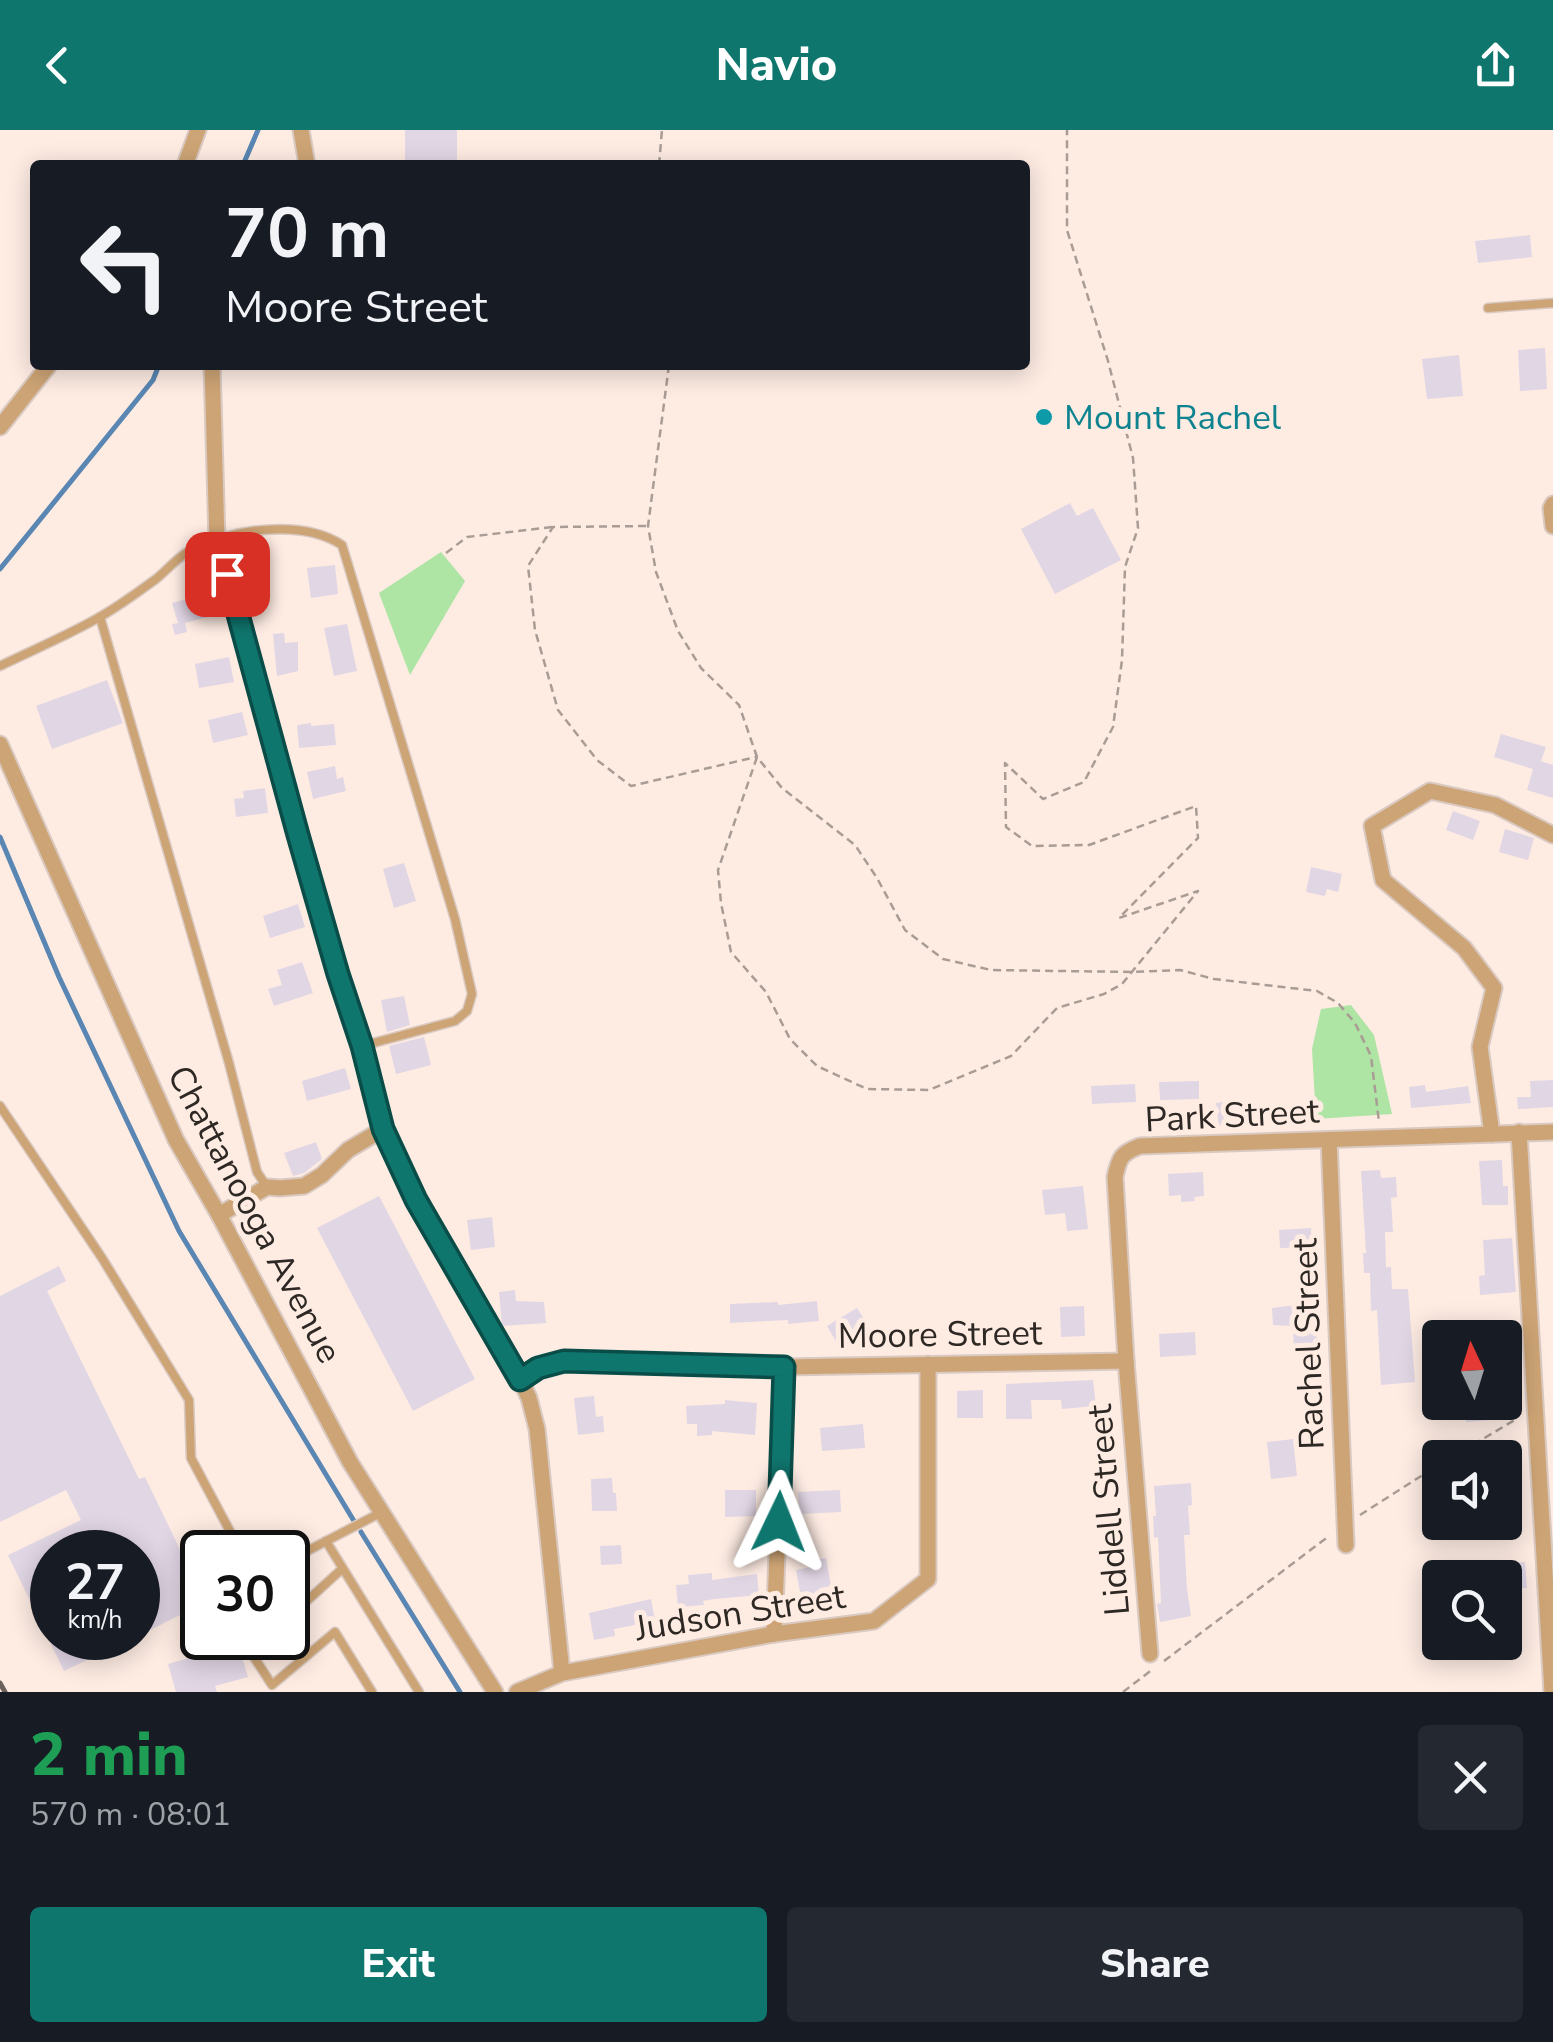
<!DOCTYPE html>
<html lang="en">
<head>
<meta charset="utf-8">
<style>
	:root { --surface:#171b24; --page:#242831; --text:#f1f3f6; --muted:#9ea1a6; --accent:#0f766e }
	body { margin:0; font-family:"Nunito Sans",sans-serif; background:var(--page); color:var(--text); height:100vh; display:flex; flex-direction:column; font-size:38px; white-space:nowrap }
	* { box-sizing:border-box; margin:0 }
	p { font-size:32px; color:var(--muted) }
	.icon { flex:none; width:55px; height:55px; fill:none; stroke:currentColor; stroke-width:2; stroke-linecap:round; stroke-linejoin:round }
	.map { position:relative; height:1562px; overflow:hidden }
	.side { display:flex; flex-direction:column; background:var(--surface); flex:1 }
	.side>* { flex:none }
	.top-card { position:absolute; left:30px; top:30px; width:1000px; height:210px; border-radius:10px; box-shadow:0 5px 25px #0003; background:#171b24; color:var(--text); overflow:hidden }
	.needle { width:65px; rotate:356deg }
	.buttons { position:absolute; left:1422px; top:1190px; display:grid; gap:20px }
	.buttons a { display:grid; place-items:center; width:100px; height:100px; border-radius:10px; background:var(--surface); box-shadow:0 5px 25px #0003; font-size:50px }
	.speed { position:absolute; left:30px; top:1400px; display:flex; gap:20px; font-size:50px; font-weight:700; text-align:center }
	.speed>* { display:grid; place-content:center; width:130px; height:130px; border-radius:50%; background:var(--surface); box-shadow:0 5px 25px #0003; line-height:1 }
	.speed small { font-size:25px; font-weight:400 }
	.speed .limit { border:5px solid #111; border-radius:15px; background:#fff; color:#111 }
	.pin { position:absolute; display:grid; place-items:center; width:85px; height:85px; color:#fff; margin:-42px; border-radius:20px; box-shadow:0 5px 15px #0006 }
	.me { position:absolute; width:110px; margin:-55px; rotate:2deg; stroke-linejoin:round; filter:drop-shadow(0 0 8px #0008) }
	.turn { display:flex; align-items:center; gap:35px; height:210px; padding:0 30px; font-size:45px }
	.turn .icon { width:130px; height:130px; stroke-width:2.5 }
	.turn b { display:block; font-size:70px; line-height:85px }
	.round { display:grid; place-items:center; flex:none; width:105px; height:105px; border-radius:10px; background:var(--page) }
	.head { display:flex; align-items:center; justify-content:space-between; height:170px; padding:0 30px }
	h1 { font-size:60px; font-weight:800; line-height:75px; color:#1e9e55 }
	.primary-button { display:flex; gap:20px; margin-top:auto; padding:20px 30px }
	.primary-button a { flex:1; height:115px; border-radius:10px; background:var(--accent); color:#fff; font-size:40px; font-weight:800; line-height:115px; text-align:center }
	.primary-button a+a { background:var(--page); color:var(--text) }
	header { display:flex; justify-content:space-between; align-items:center; height:130px; padding:0 30px; background:var(--accent); color:#fff; font-size:45px; font-weight:800 }
	.map>svg:first-child { display:block }
</style>
</head>
<body>
<header><svg class="icon" aria-label="back" viewBox="0 0 24 24"><path d="M15 5l-7 7 7 7"/></svg>Navio<svg class="icon" aria-label="share" viewBox="0 0 24 24"><path d="M12 15V3M7 8l5-5 5 5M5 13v7h14v-7"/></svg></header>
<div class="map">
<svg width="1553" height="1562" viewBox="0 0 1553 1562">
	<rect width="100%" height="100%" fill="#feece3"/>
	<g fill="#aee4a4">
		<path d="M 441,422 L 465,451 L 410,545 L 379,463 Z"/>
		<path d="M 1351,875 L 1374,905 L 1392,984 L 1316,989 L 1312,919 L 1321,879 Z"/>
	</g>
	<g fill="none" stroke-linecap="round" stroke-linejoin="round">
		<g stroke="#5986b2" stroke-width="5">
			<path d="M 243,35 L 258,0"/>
			<path d="M 0,439 L 153,250 L 159,235"/>
			<path d="M 0,707 L 59,847 L 179,1101 L 354,1391"/>
			<path d="M 361,1402 L 460,1562"/>
		</g>
	</g>
	<g fill="#e1d6e4">
		<rect x="405" y="0" width="52" height="35"/>
		<path d="M 1530,105 L 1532,127 L 1478,133 L 1475,111 Z"/>
		<path d="M 1545,218 L 1547,259 L 1520,261 L 1518,220 Z"/>
		<path d="M 1459,225 L 1463,266 L 1427,269 L 1422,229 Z"/>
		<path d="M 1070,373 L 1077,386 L 1093,378 L 1121,430 L 1055,464 L 1021,399 Z"/>
		<path d="M 335,435 L 338,464 L 311,468 L 307,438 Z"/>
		<path d="M 205,464 L 211,486 L 185,493 L 187,502 L 175,505 L 172,494 L 178,493 L 172,473 Z"/>
		<path d="M 347,494 L 357,541 L 334,546 L 324,498 Z"/>
		<path d="M 284,503 L 285,513 L 298,512 L 298,541 L 277,546 L 273,504 Z"/>
		<path d="M 229,527 L 234,552 L 199,558 L 195,534 Z"/>
		<path d="M 107,550 L 123,593 L 52,619 L 36,576 Z"/>
		<path d="M 242,582 L 248,605 L 213,613 L 208,590 Z"/>
		<path d="M 311,593 L 311,596 L 334,594 L 336,615 L 299,618 L 297,595 Z"/>
		<path d="M 1501,604 L 1546,617 L 1541,631 L 1553,635 L 1553,668 L 1527,660 L 1533,639 L 1494,627 Z"/>
		<path d="M 335,636 L 337,649 L 343,647 L 346,661 L 313,669 L 307,642 Z"/>
		<path d="M 265,658 L 268,683 L 236,687 L 234,669 L 244,668 L 243,661 Z"/>
		<path d="M 1453,681 L 1480,691 L 1473,710 L 1446,700 Z"/>
		<path d="M 1505,699 L 1534,708 L 1528,730 L 1499,722 Z"/>
		<path d="M 404,733 L 416,771 L 394,778 L 383,739 Z"/>
		<path d="M 1311,737 L 1342,744 L 1338,762 L 1327,759 L 1325,766 L 1306,762 Z"/>
		<path d="M 298,774 L 305,797 L 270,808 L 263,786 Z"/>
		<path d="M 302,832 L 313,863 L 274,876 L 268,859 L 282,855 L 277,840 Z"/>
		<path d="M 404,866 L 410,895 L 387,902 L 381,870 Z"/>
		<path d="M 424,907 L 431,935 L 396,944 L 389,916 Z"/>
		<path d="M 345,938 L 351,959 L 307,971 L 302,951 Z"/>
		<path d="M 1553,950 L 1553,977 L 1518,979 L 1517,967 L 1531,967 L 1530,951 Z"/>
		<path d="M 1199,951 L 1199,969 L 1160,970 L 1159,952 Z"/>
		<path d="M 1135,954 L 1136,972 L 1092,974 L 1091,956 Z"/>
		<path d="M 1425,955 L 1426,962 L 1468,956 L 1471,973 L 1411,978 L 1409,957 Z"/>
		<path d="M 1243,970 L 1245,994 L 1219,997 L 1216,973 Z"/>
		<path d="M 316,1012 L 322,1029 L 304,1043 L 293,1046 L 284,1023 Z"/>
		<path d="M 1502,1030 L 1503,1056 L 1508,1056 L 1508,1075 L 1482,1075 L 1479,1031 Z"/>
		<path d="M 1380,1040 L 1381,1048 L 1396,1047 L 1397,1067 L 1391,1068 L 1393,1102 L 1385,1102 L 1386,1137 L 1391,1137 L 1392,1159 L 1408,1159 L 1415,1252 L 1381,1255 L 1377,1180 L 1371,1181 L 1370,1143 L 1364,1143 L 1363,1123 L 1366,1123 L 1361,1041 Z"/>
		<path d="M 1203,1042 L 1204,1066 L 1194,1067 L 1195,1071 L 1181,1072 L 1181,1065 L 1169,1066 L 1168,1044 Z"/>
		<path d="M 1083,1056 L 1088,1099 L 1067,1101 L 1065,1083 L 1045,1085 L 1042,1060 Z"/>
		<path d="M 379,1066 L 475,1249 L 413,1281 L 317,1098 Z"/>
		<path d="M 492,1087 L 495,1117 L 471,1120 L 467,1090 Z"/>
		<path d="M 1311,1098 L 1312,1117 L 1280,1118 L 1279,1100 Z"/>
		<path d="M 1512,1108 L 1516,1162 L 1480,1165 L 1479,1146 L 1485,1145 L 1483,1110 Z"/>
		<path d="M 59,1136 L 66,1151 L 47,1161 L 139,1349 L 145,1347 L 202,1465 L 202,1474 L 138,1506 L 138,1422 L 52,1422 L 52,1508 L 133,1508 L 64,1541 L 8,1425 L 81,1390 L 66,1360 L 0,1392 L 0,1166 Z"/>
		<path d="M 515,1160 L 516,1171 L 544,1172 L 546,1193 L 502,1196 L 499,1162 Z"/>
		<path d="M 817,1171 L 819,1191 L 788,1194 L 788,1190 L 730,1193 L 730,1174 L 778,1172 L 778,1175 Z"/>
		<path d="M 1320,1172 L 1322,1193 L 1316,1193 L 1318,1222 L 1294,1224 L 1293,1196 L 1273,1195 L 1272,1178 Z"/>
		<path d="M 1084,1176 L 1085,1206 L 1061,1207 L 1060,1177 Z"/>
		<path d="M 857,1178 L 868,1195 L 837,1213 L 827,1196 Z"/>
		<path d="M 1497,1192 L 1498,1208 L 1464,1208 L 1463,1195 Z"/>
		<path d="M 1195,1202 L 1196,1225 L 1160,1227 L 1159,1204 Z"/>
		<path d="M 1093,1250 L 1096,1276 L 1062,1279 L 1061,1270 L 1031,1270 L 1032,1289 L 1006,1289 L 1006,1254 Z"/>
		<path d="M 983,1260 L 983,1288 L 957,1288 L 957,1261 Z"/>
		<path d="M 594,1266 L 596,1287 L 603,1286 L 604,1302 L 578,1305 L 574,1268 Z"/>
		<path d="M 725,1270 L 757,1273 L 755,1305 L 712,1301 L 712,1305 L 697,1306 L 697,1294 L 687,1294 L 686,1276 L 725,1274 Z"/>
		<path d="M 1502,1272 L 1503,1289 L 1466,1292 L 1464,1273 Z"/>
		<path d="M 863,1294 L 865,1318 L 822,1321 L 820,1298 Z"/>
		<path d="M 1293,1309 L 1297,1346 L 1271,1349 L 1267,1312 Z"/>
		<path d="M 612,1348 L 613,1363 L 616,1363 L 617,1381 L 592,1381 L 591,1349 Z"/>
		<path d="M 1191,1353 L 1192,1375 L 1188,1376 L 1190,1405 L 1184,1405 L 1187,1459 L 1191,1486 L 1160,1492 L 1157,1474 L 1161,1473 L 1158,1407 L 1154,1408 L 1153,1386 L 1156,1386 L 1154,1356 Z"/>
		<path d="M 725,1360 L 756,1360 L 756,1386 L 725,1387 Z"/>
		<path d="M 840,1360 L 841,1382 L 799,1384 L 798,1362 Z"/>
		<path d="M 621,1415 L 622,1434 L 601,1435 L 600,1416 Z"/>
		<path d="M 826,1428 L 831,1456 L 820,1458 L 822,1470 L 802,1473 L 796,1440 L 815,1436 L 814,1430 Z"/>
		<path d="M 1525,1432 L 1527,1458 L 1505,1460 L 1505,1448 L 1492,1448 L 1491,1435 Z"/>
		<path d="M 712,1443 L 712,1450 L 757,1444 L 759,1465 L 714,1469 L 703,1471 L 704,1475 L 678,1477 L 676,1455 L 689,1454 L 688,1445 Z"/>
		<path d="M 651,1469 L 655,1491 L 614,1499 L 615,1506 L 594,1510 L 589,1483 Z"/>
		<path d="M 238,1514 L 248,1547 L 215,1556 L 217,1562 L 176,1562 L 168,1534 Z"/>
	</g>
	<g fill="none" stroke-linecap="round" stroke-linejoin="round">
		<g stroke="#d9c9c1" stroke-width="11">
			<g id="lane">
				<path d="M 1488,178 L 1553,173"/>
				<path d="M 100,487 L 229,933 L 257,1042 L 267,1057"/>
				<path d="M 0,536 C 33,520 66,506 98,488 C 118,477 138,462 156,449 C 166,441 175,430 186,423 C 226,399 301,388 342,415 L 455,789 L 472,864 L 467,881 L 455,891 L 362,916"/>
				<path d="M 0,976 L 102,1128 L 189,1270 L 191,1328 L 241,1422"/>
				<path d="M 326,1411 L 419,1562"/>
				<path d="M 288,1431 L 382,1382"/>
				<path d="M 288,1488 L 342,1439"/>
				<path d="M 266,1508 L 250,1521 L 272,1555 L 335,1502 L 372,1562"/>
			</g>
		</g>
		<g stroke="#d9c9c1" stroke-width="19">
			<g id="street">
				<path d="M 301,0 L 307,35"/>
				<path d="M 185,35 L 198,0"/>
				<path d="M 212,235 L 217,410 L 298,705 L 338,844 L 362,916 L 383,999 L 416,1070 L 520,1249 L 529,1268 L 537,1299 L 562,1543"/>
				<path d="M 0,297 L 49,235"/>
				<path d="M 1553,396 L 1551,378 L 1553,374"/>
				<path d="M 0,614 L 176,1010 L 219,1085 L 350,1332 L 495,1562"/>
				<path d="M 1519,1002 L 1552,1562"/>
				<path d="M 1492,1004 L 1480,917 L 1494,858 L 1464,818 L 1383,750 L 1372,696 L 1430,661 L 1495,675 L 1553,705"/>
				<path d="M 1329,1010 L 1346,1415"/>
				<path d="M 219,1085 L 267,1057 L 280,1058 L 304,1056 L 322,1045 L 348,1020 L 383,999"/>
				<path d="M 520,1249 L 538,1238 L 564,1231 L 784,1237 L 1126,1231"/>
				<path d="M 774,1504 L 784,1237"/>
				<path d="M 1150,1524 L 1126,1231 L 1115,1047 C 1119,1028 1121,1023 1140,1016 L 1553,1002"/>
				<path d="M 517,1562 L 562,1543 L 774,1504 L 874,1491 L 928,1449 L 928,1234"/>
			</g>
		</g>
		<g stroke="#a99c95" stroke-width="2.5" stroke-dasharray="8 5" stroke-linecap="butt">
			<path d="M 659,35 L 662,0"/>
			<path d="M 669,235 L 648,396 L 656,442 L 678,501 L 701,538 L 739,575 L 757,627 L 782,658 L 855,715 L 877,748 L 905,800 L 943,829 L 991,840 L 1133,842 L 1180,840 L 1214,849 L 1317,861 L 1338,873 L 1355,893 L 1371,926 L 1379,992"/>
			<path d="M 646,396 L 553,397 L 528,436 L 535,500 L 558,580 L 597,630 L 631,656 L 756,627"/>
			<path d="M 446,423 L 467,407 L 553,397"/>
			<path d="M 757,627 L 718,740 L 721,773 L 731,822 L 766,862 L 790,909 L 817,936 L 867,959 L 929,960 L 1011,926 L 1057,878 L 1104,864 L 1122,854 L 1198,761 L 1119,788 L 1198,708 L 1196,676 L 1089,715 L 1032,716 L 1006,697 L 1005,633 L 1043,669 L 1084,652 L 1113,597 L 1122,530 L 1125,437 L 1138,398 L 1133,328 L 1108,231 L 1067,100 L 1067,0"/>
			<path d="M 1451,1328 L 1518,1288"/>
			<path d="M 1360,1385 L 1440,1334"/>
			<path d="M 1164,1531 L 1329,1406"/>
			<path d="M 1123,1562 L 1153,1539"/>
		</g>
		<use href="#lane" stroke="#cda475" stroke-width="8"/>
		<use href="#street" stroke="#cda475" stroke-width="15"/>
		<path stroke="#6b615c" stroke-width="5" d="M 0,1553 L 5,1562"/>
	</g>
	<g fill="none" stroke-linecap="round" stroke-linejoin="round">
		<g stroke="#0a4d48" stroke-width="25">
			<path id="route" d="M 227,444 L 298,705 L 338,844 L 362,916 L 383,999 L 416,1070 L 520,1250 L 538,1238 L 564,1231 L 784,1237 L 779,1392"/>
		</g>
		<use href="#route" stroke="#0f766e" stroke-width="18"/>
	</g>
	<circle fill="#0f9aa8" stroke="#feece3" stroke-width="4" cx="1044" cy="287" r="10"/>
	<g text-anchor="middle" stroke-width="10" stroke-linejoin="round" paint-order="stroke">
		<g font-size="35" fill="#0d838f" stroke="#feece3" text-anchor="start">
			<text x="1064" y="299">Mount Rachel</text>
		</g>
		<g font-size="35" fill="#2e2824" stroke="#feece3">
			<text transform="translate(1232 985) rotate(-3)" y="12">Park Street</text>
			<text transform="translate(255 1084) rotate(62)" y="12">Chattanooga Avenue</text>
			<text transform="translate(940 1204) rotate(-1)" y="12">Moore Street</text>
			<text transform="translate(1308 1214) rotate(-92)" y="12">Rachel Street</text>
			<text transform="translate(1108 1380) rotate(-95)" y="12">Liddell Street</text>
			<text transform="translate(740 1482) rotate(-9)" y="12">Judson Street</text>
		</g>
	</g>
</svg>
<div class="buttons">
<a><svg class="needle" viewBox="-14 -14 28 28"><path d="M0-13l5 13h-10z" fill="#e53935"/><path d="M0 13l5-13h-10z" fill="#9ea1a6"/></svg></a>
<a><svg class="icon" aria-label="sound" viewBox="0 0 24 24"><path d="M4 9h4l5-4v14l-5-4H4zM17 9q2 3 0 6"/></svg></a>
<a><svg class="icon" aria-label="search" viewBox="0 0 24 24"><circle cx="10" cy="10" r="6"/><path d="M15 15l6 6"/></svg></a>
</div>
<div class="speed"><div>27<small>km/h</small></div><div class="limit">30</div></div>
<div class="pin" style="left:227px;top:444px;background:#d93025"><svg class="icon" aria-label="arrive" viewBox="0 0 24 24"><path d="M6 21V4h12l-3 4 3 4H6"/></svg></div>
<svg class="me" style="left:779px;top:1392px" viewBox="-20 -20 40 40"><path d="M0-17L14 15 0 8-14 15z" fill="#0f766e" stroke="#fff" stroke-width="4"/></svg>
<div class="top-card">
<div class="turn"><svg class="icon" aria-label="left" viewBox="0 0 24 24"><path d="M17 20v-9H6M10 6l-5 5 5 5"/></svg><div><b>70 m</b>Moore Street</div></div>
</div>
</div>
<section class="side">
<div class="head"><div><h1>2 min</h1><p>570 m · 08:01</p></div><a class="round"><svg class="icon" aria-label="close" viewBox="0 0 24 24"><path d="M6 6l12 12M18 6L6 18"/></svg></a></div>
<div class="primary-button"><a>Exit</a><a>Share</a></div>
</section>
</body>
</html>
